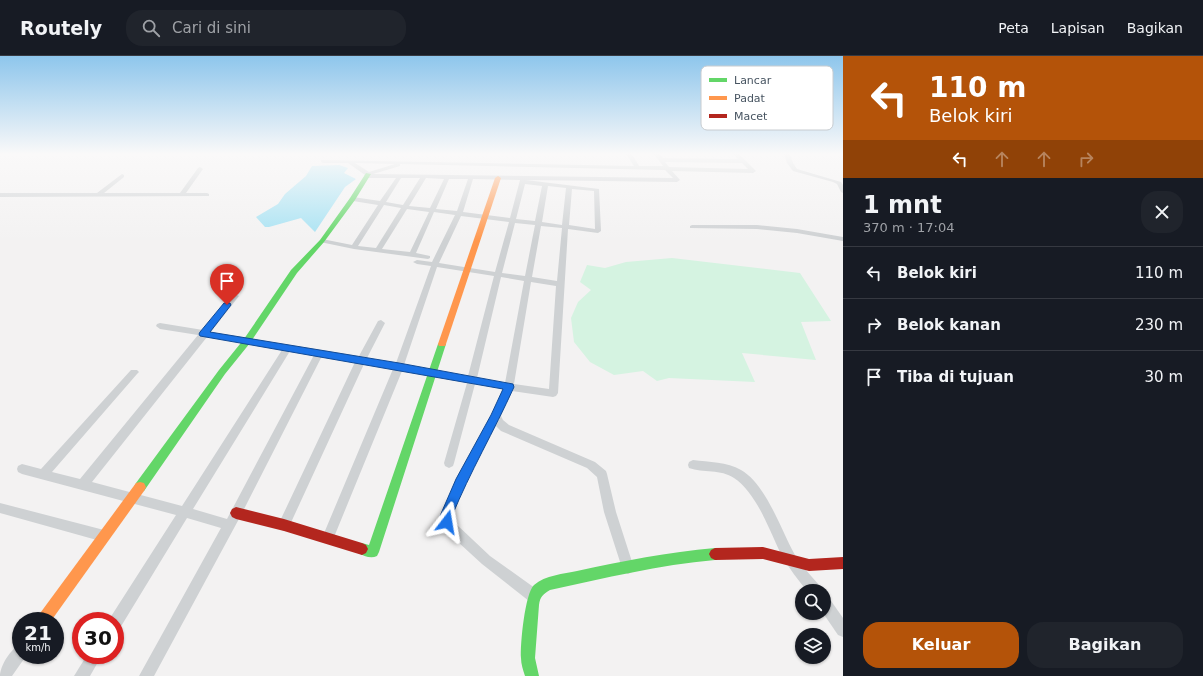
<!DOCTYPE html>
<html lang="id">
<head>
<meta charset="utf-8">
<style>
	:root { --surface:#171b24; --page:#20242c; --text:#f1f3f6; --muted:#9ea1a6; --line:#363941; --accent:#b45309 }
	body { margin:0; font-family:"DejaVu Sans",sans-serif; background:var(--page); color:var(--text); height:100vh; display:flex; flex-direction:column; font-size:15px; white-space:nowrap }
	* { box-sizing:border-box; margin:0 }
	p { font-size:13px; color:var(--muted) }
	.icon { flex:none; width:22px; height:22px; fill:none; stroke:currentColor; stroke-width:2; stroke-linecap:round; stroke-linejoin:round }
	.map { position:relative; flex:1; overflow:hidden }
	.sheet { display:flex; flex-direction:column; background:var(--surface); width:360px }
	.sheet>* { flex:none }
	.top-card { background:#b45309; color:#fff; overflow:hidden }
	.controls { position:absolute; left:795px; top:528px; display:grid; gap:8px }
	.controls a { display:grid; place-items:center; width:36px; height:36px; border-radius:50%; background:var(--surface); box-shadow:0 1px 3px #0004; font-size:20px }
	.speed { position:absolute; left:12px; top:556px; display:flex; gap:8px; font-size:20px; font-weight:700; text-align:center }
	.speed>* { display:grid; place-content:center; width:52px; height:52px; border-radius:50%; background:var(--surface); box-shadow:0 1px 3px #0004; line-height:1 }
	.speed small { font-size:10px; font-weight:400 }
	.speed .limit { border:6px solid #d22; background:#fff; color:#111 }
	.pin { position:absolute; display:grid; place-items:center; width:34px; height:34px; color:#fff; margin:-41px -17px; border-radius:50% 50% 50% 0; rotate:-45deg; box-shadow:0 0 4px #0007 }
	.pin .icon { rotate:45deg }
	.me { position:absolute; width:44px; margin:-22px; rotate:14deg; stroke-linejoin:round; filter:drop-shadow(0 0 3px #0008) }
	.turn { display:flex; align-items:center; gap:14px; height:84px; padding:0 20px; font-size:18px }
	.turn .icon { width:52px; height:52px; stroke-width:2.5 }
	.turn b { display:block; font-size:28px; line-height:34px }
	.lanes { display:flex; align-items:center; height:38px; padding:0 20px; background:#0003; justify-content:center; gap:20px; direction:ltr }
	.lanes .off { opacity:.35 }
	.round { display:grid; place-items:center; flex:none; width:42px; height:42px; border-radius:16px; background:var(--page) }
	.head { display:flex; align-items:center; justify-content:space-between; height:68px; padding:0 20px }
	h1 { font-size:24px; font-weight:700; line-height:30px }
	.button { display:flex; gap:8px; margin-top:auto; padding:8px 20px }
	.button a { flex:1; height:46px; border-radius:16px; background:var(--accent); color:#fff; font-size:16px; font-weight:700; line-height:46px; text-align:center }
	.button a+a { background:var(--page); color:var(--text) }
	ul { padding:0; list-style:none }
	li { display:flex; align-items:center; gap:12px; height:52px; padding:0 20px; border-top:1px solid var(--line) }
	li div { flex:1 }
	li b { display:block; font-size:15px }
	li em { font-style:normal }
	header { display:flex; align-items:center; gap:24px; box-sizing:border-box; height:56px; padding:0 20px; background:var(--surface); border-bottom:1px solid var(--line) }
	header strong { font-size:19px }
	nav { display:flex; gap:22px; margin-inline-start:auto; font-size:14px }
	.search { width:280px; height:36px; background:var(--page); display:flex; align-items:center; gap:10px; box-sizing:border-box; padding:0 14px; border-radius:16px; color:var(--muted); font-size:15px }
	main { display:flex; flex:1; min-height:0 }
	.map>svg:first-child { display:block }
</style>
</head>
<body>
<header>
<strong>Routely</strong>
<div class="search"><svg class="icon" aria-label="search" viewBox="0 0 24 24"><circle cx="10" cy="10" r="6"/><path d="M15 15l6 6"/></svg>Cari di sini</div>
<nav><a>Peta</a><a>Lapisan</a><a>Bagikan</a></nav>
</header>
<main>
<div class="map">
<svg width="843" height="620" viewBox="0 0 843 620">
	<rect width="100%" height="100%" fill="#f3f2f2"/>
	<path fill="#d5f3e1" d="M 672,202 L 800,217 L 831,265 L 801,266 L 816,304 L 742,297 L 755,326 L 669,322 L 657,325 L 643,315 L 614,319 L 590,306 L 574,286 L 571,262 L 578,246 L 591,234 L 580,226 L 587,209 L 605,212 L 626,206 Z"/>
	<path fill="#a7e2f3" d="M 339,109 L 348,112 L 344,117 L 356,123 L 345,131 L 315,176 L 301,162 L 269,171 L 265,171 L 256,161 L 278,148 L 285,138 L 306,120 L 312,110 Z"/>
	<g fill="none" stroke-linecap="round" stroke-linejoin="round">
		<g fill="#ced1d3" fill-rule="evenodd">
			<path d="M 626,98 L 632,98 L 639,110 L 663,110 L 654,98 L 660,98 L 663,102 L 738,103 L 733,98 L 739,98 L 756,115 L 753,117 L 672,115 L 680,124 L 677,126 L 526,124 L 599,133 L 601,175 L 598,177 L 568,173 L 558,337 L 556,340 L 553,341 L 512,335 L 501,360 L 503,364 L 509,369 L 595,406 L 606,415 L 607,418 L 616,456 L 634,512 L 632,516 L 628,518 L 624,516 L 622,512 L 604,456 L 597,421 L 587,412 L 501,375 L 496,370 L 467,425 L 452,460 L 455,467 L 490,500 L 539,535 L 541,540 L 539,545 L 534,547 L 529,545 L 482,508 L 446,475 L 440,460 L 458,419 L 492,359 L 503,333 L 475,328 L 454,407 L 453,410 L 449,412 L 445,410 L 444,407 L 467,327 L 402,315 L 332,486 L 328,488 L 324,486 L 322,482 L 393,313 L 364,308 L 288,473 L 284,475 L 280,473 L 278,469 L 280,465 L 355,306 L 322,300 L 240,461 L 154,620 L 139,620 L 221,472 L 187,462 L 120,572 L 115,574 L 115,565 L 109,565 L 110,562 L 176,459 L 22,418 L 18,416 L 17,413 L 18,410 L 22,408 L 41,413 L 131,314 L 137,314 L 139,316 L 137,318 L 52,416 L 80,423 L 198,279 L 160,273 L 156,270 L 157,268 L 160,267 L 203,274 L 232,238 L 235,238 L 239,240 L 211,276 L 359,300 L 378,265 L 381,264 L 385,267 L 367,302 L 396,307 L 431,210 L 417,208 L 413,206 L 417,204 L 432,206 L 455,159 L 434,156 L 416,197 L 430,200 L 430,202 L 428,203 L 354,193 L 320,186 L 320,184 L 322,183 L 352,189 L 378,149 L 353,145 L 350,143 L 353,141 L 380,145 L 396,122 L 367,122 L 364,120 L 365,119 L 348,107 L 323,107 L 321,106 L 321,104 L 634,110 ZM 665,106 L 742,107 L 748,113 L 669,111 ZM 355,107 L 395,108 L 369,116 ZM 400,108 L 665,114 L 673,122 L 373,118 L 400,110 ZM 401,122 L 420,122 L 403,149 L 386,146 ZM 426,122 L 444,123 L 430,152 L 409,150 ZM 449,123 L 468,123 L 457,155 L 436,153 ZM 473,123 L 520,124 L 510,162 L 463,156 ZM 525,128 L 542,130 L 535,165 L 516,163 ZM 548,130 L 566,132 L 562,169 L 542,166 ZM 572,133 L 594,135 L 595,173 L 569,169 ZM 384,149 L 401,152 L 376,192 L 358,190 ZM 407,153 L 429,156 L 410,196 L 382,193 ZM 461,160 L 509,166 L 495,216 L 439,207 ZM 515,167 L 535,169 L 525,220 L 502,217 ZM 541,170 L 562,172 L 557,225 L 532,221 ZM 437,211 L 494,220 L 468,320 L 404,309 ZM 501,221 L 524,225 L 505,327 L 477,322 ZM 531,226 L 556,230 L 549,333 L 514,328 ZM 207,281 L 282,294 L 182,450 L 92,426 ZM 290,295 L 314,299 L 227,463 L 193,453 Z"/>
			<path d="M 784,98 L 790,98 L 793,107 L 797,113 L 841,126 L 843,129 L 843,137 L 841,136 L 837,128 L 833,126 L 793,115 L 787,107 Z"/>
			<path d="M 200,111 L 203,113 L 186,137 L 207,137 L 209,138 L 209,140 L 0,141 L 0,137 L 97,137 L 122,118 L 124,119 L 124,121 L 104,137 L 180,137 L 198,112 Z"/>
			<path d="M 692,169 L 757,169 L 797,173 L 843,181 L 843,185 L 797,177 L 757,173 L 690,172 L 690,170 Z"/>
			<path d="M 693,404 C 709,406 727,406 741,414 C 766,428 781,474 795,499 C 802,510 811,520 820,530 L 822,535 L 807,535 C 798,524 789,512 782,500 C 770,476 757,437 734,422 C 721,413 703,417 689,412 L 688,409 L 689,406 Z"/>
			<path d="M 0,447 L 104,474 L 108,476 L 110,480 L 108,484 L 104,486 L 0,457 Z"/>
			<path d="M 824,540 L 829,542 L 843,562 L 843,581 L 838,579 L 823,557 Z"/>
			<path d="M 21,588 L 21,599 L 26,600 L 12,620 L 0,620 C 0,610 11,592 21,588 Z"/>
			<path d="M 87,599 L 102,599 L 90,620 L 74,620 Z"/>
		</g>
		<g fill="#63d668" fill-rule="evenodd">
			<path d="M 366,117 L 371,118 L 355,144 L 324,186 L 297,217 L 250,287 L 225,318 L 144,435 L 140,436 L 136,435 L 134,431 L 136,427 L 219,314 L 244,283 L 291,214 L 320,184 L 350,142 Z"/>
			<path d="M 442,285 L 446,288 L 379,496 L 377,500 C 371,503 364,500 358,497 L 356,493 L 358,489 L 362,487 L 369,489 L 438,288 Z"/>
			<path d="M 715,492 L 719,494 L 721,498 L 719,502 L 715,504 C 659,509 605,522 550,534 C 543,538 540,541 539,549 L 535,602 L 539,620 L 525,620 C 523,614 521,608 521,602 C 520,589 525,537 534,529 C 545,519 564,518 577,515 C 623,505 668,496 715,492 Z"/>
		</g>
		<g fill="#ff974d" fill-rule="evenodd">
			<path d="M 498,120 L 501,122 L 446,288 L 445,290 L 439,290 L 438,288 L 495,122 Z"/>
			<path d="M 140,426 L 144,427 L 146,431 L 144,435 L 51,565 L 36,565 L 38,560 L 136,427 Z"/>
		</g>
		<g fill="#b3261e" fill-rule="evenodd">
			<path d="M 236,451 L 284,463 L 362,487 L 366,489 L 368,493 L 366,497 L 362,499 L 284,475 L 236,463 L 232,461 L 230,457 L 232,453 Z"/>
			<path d="M 763,491 L 809,503 L 843,501 L 843,513 L 809,515 L 763,503 L 715,504 L 711,502 L 709,498 L 711,494 L 715,492 Z"/>
		</g>
	</g>
	<linearGradient id="sky" x2="0" y2="1"><stop stop-color="#8ec6ec"/><stop offset="0.53" stop-color="#faf9f9"/><stop offset="1" stop-color="#faf9f9" stop-opacity="0"/></linearGradient>
	<rect width="843" height="185" fill="url(#sky)"/>
	<path fill="#1a73e8" stroke="#114b97" d="M 224,247 L 230,247 L 231,249 L 210,276 L 399,307 L 513,328 L 514,331 C 494,375 470,416 452,460 L 453,466 L 451,470 L 447,471 L 443,470 L 440,460 L 456,423 L 491,359 L 503,333 L 200,280 L 199,278 L 200,276 Z"/>
	<rect x="701" y="10" width="132" height="64" rx="6" fill="#fff" stroke="#c8ccd0" stroke-width="1"/>
	<rect x="709" y="22" width="18" height="4" fill="#63d668"/>
	<rect x="709" y="40" width="18" height="4" fill="#ff974d"/>
	<rect x="709" y="58" width="18" height="4" fill="#b3261e"/>
	<g font-size="11" fill="#475461">
		<text x="734" y="28">Lancar</text>
		<text x="734" y="46">Padat</text>
		<text x="734" y="64">Macet</text>
	</g>
</svg>
<div class="controls">
<a><svg class="icon" aria-label="search" viewBox="0 0 24 24"><circle cx="10" cy="10" r="6"/><path d="M15 15l6 6"/></svg></a>
<a><svg class="icon" aria-label="layers" viewBox="0 0 24 24"><path d="M12 4l9 5-9 5-9-5zM3 14l9 5 9-5"/></svg></a>
</div>
<div class="speed"><div>21<small>km/h</small></div><div class="limit">30</div></div>
<div class="pin" style="left:227px;top:249px;background:#d93025"><svg class="icon" aria-label="arrive" viewBox="0 0 24 24"><path d="M6 21V4h12l-3 4 3 4H6"/></svg></div>
<svg class="me" style="left:447px;top:466px" viewBox="-20 -20 40 40"><path d="M0-17L14 15 0 8-14 15z" fill="#1a73e8" stroke="#fff" stroke-width="4"/></svg>
</div>
<section class="sheet">
<div class="top-card">
<div class="turn"><svg class="icon" aria-label="left" viewBox="0 0 24 24"><path d="M17 20v-9H6M10 6l-5 5 5 5"/></svg><div><b>110 m</b>Belok kiri</div></div>
<div class="lanes"><svg class="icon" aria-label="left" viewBox="0 0 24 24"><path d="M17 20v-9H6M10 6l-5 5 5 5"/></svg><svg class="icon off" aria-label="ahead" viewBox="0 0 24 24"><path d="M12 20V5M6 11l6-6 6 6"/></svg><svg class="icon off" aria-label="ahead" viewBox="0 0 24 24"><path d="M12 20V5M6 11l6-6 6 6"/></svg><svg class="icon off" aria-label="right" viewBox="0 0 24 24"><path d="M7 20v-9h11M14 6l5 5-5 5"/></svg></div>
</div>
<div class="head"><div><h1>1 mnt</h1><p>370 m · 17:04</p></div><a class="round"><svg class="icon" aria-label="close" viewBox="0 0 24 24"><path d="M6 6l12 12M18 6L6 18"/></svg></a></div>
<ul>
<li><svg class="icon" aria-label="left" viewBox="0 0 24 24"><path d="M17 20v-9H6M10 6l-5 5 5 5"/></svg><div><b>Belok kiri</b></div><em>110 m</em></li>
<li><svg class="icon" aria-label="right" viewBox="0 0 24 24"><path d="M7 20v-9h11M14 6l5 5-5 5"/></svg><div><b>Belok kanan</b></div><em>230 m</em></li>
<li><svg class="icon" aria-label="arrive" viewBox="0 0 24 24"><path d="M6 21V4h12l-3 4 3 4H6"/></svg><div><b>Tiba di tujuan</b></div><em>30 m</em></li>
</ul>
<div class="button"><a>Keluar</a><a>Bagikan</a></div>
</section>
</main>
</body>
</html>
